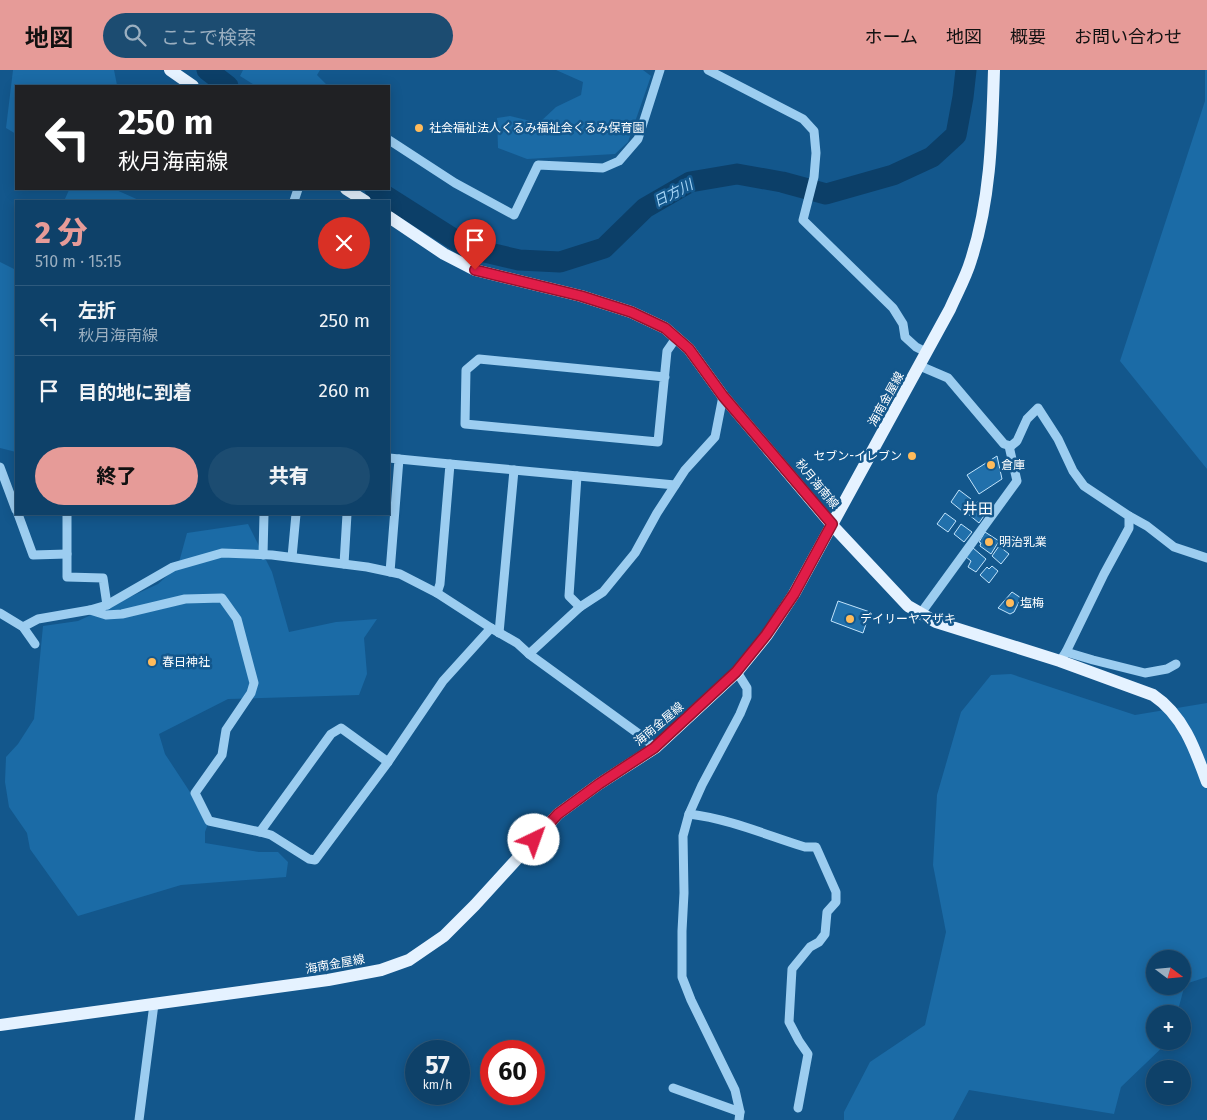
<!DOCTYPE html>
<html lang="ja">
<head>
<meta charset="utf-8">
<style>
	:root { --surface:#0e4169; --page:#1c4c71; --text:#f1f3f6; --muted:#9bafc0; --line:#2e5a7d; --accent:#e69b98 }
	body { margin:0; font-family:"Fira Sans","Noto Sans JP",sans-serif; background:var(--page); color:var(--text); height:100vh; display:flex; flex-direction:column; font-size:19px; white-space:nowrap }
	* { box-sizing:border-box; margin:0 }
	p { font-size:16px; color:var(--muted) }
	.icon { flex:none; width:28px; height:28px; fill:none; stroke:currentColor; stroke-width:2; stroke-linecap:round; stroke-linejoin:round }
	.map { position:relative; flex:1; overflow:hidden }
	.side { position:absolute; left:15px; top:130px; width:375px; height:315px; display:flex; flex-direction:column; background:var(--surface); border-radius:0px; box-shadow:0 2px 12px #0003,0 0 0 1px var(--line) }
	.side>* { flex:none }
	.banner { position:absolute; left:15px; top:15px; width:375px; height:105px; border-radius:0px; box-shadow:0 2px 12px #0003,0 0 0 1px var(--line); background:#202124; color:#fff; overflow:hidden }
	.needle { width:32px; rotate:106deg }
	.controls { position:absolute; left:1146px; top:880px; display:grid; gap:10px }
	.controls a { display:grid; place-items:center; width:45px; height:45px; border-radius:50%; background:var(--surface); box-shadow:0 2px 12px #0003,0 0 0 1px var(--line); font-size:25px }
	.speed { position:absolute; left:405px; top:970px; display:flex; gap:10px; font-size:25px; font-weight:700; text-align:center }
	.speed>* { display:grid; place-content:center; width:65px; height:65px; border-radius:50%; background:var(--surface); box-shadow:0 2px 12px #0003,0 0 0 1px var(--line); line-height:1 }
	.speed small { font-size:12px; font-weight:400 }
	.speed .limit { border:8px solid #d22; background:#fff; color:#111 }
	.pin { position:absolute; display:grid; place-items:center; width:42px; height:42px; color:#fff; margin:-51px -21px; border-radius:50% 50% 50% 0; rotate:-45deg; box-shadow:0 0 5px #0007 }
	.pin .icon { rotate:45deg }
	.me { position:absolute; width:55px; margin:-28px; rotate:42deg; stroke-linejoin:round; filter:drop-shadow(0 0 4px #0008) }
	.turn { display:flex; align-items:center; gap:18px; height:105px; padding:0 20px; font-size:22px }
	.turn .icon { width:65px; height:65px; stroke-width:2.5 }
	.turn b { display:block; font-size:35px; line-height:42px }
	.round { display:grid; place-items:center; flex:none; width:52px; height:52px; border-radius:26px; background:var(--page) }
	.head { display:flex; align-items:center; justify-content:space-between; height:85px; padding:0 20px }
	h1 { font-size:30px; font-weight:800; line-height:38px; color:var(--accent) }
	.button { display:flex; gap:10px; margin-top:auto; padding:10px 20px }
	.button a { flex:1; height:58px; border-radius:30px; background:var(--accent); color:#111; font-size:20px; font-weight:800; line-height:58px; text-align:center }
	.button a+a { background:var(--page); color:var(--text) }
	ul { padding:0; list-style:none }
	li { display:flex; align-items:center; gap:15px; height:70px; padding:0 20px; border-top:1px solid var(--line) }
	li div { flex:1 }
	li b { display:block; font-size:19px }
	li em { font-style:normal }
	header { display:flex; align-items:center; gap:30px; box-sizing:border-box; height:70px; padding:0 25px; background:var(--accent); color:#111 }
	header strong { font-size:24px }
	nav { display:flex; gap:28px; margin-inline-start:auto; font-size:18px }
	.search { width:350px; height:45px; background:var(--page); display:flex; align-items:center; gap:12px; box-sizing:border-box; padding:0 18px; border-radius:28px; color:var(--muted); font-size:19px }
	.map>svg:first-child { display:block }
</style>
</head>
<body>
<header>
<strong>地図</strong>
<div class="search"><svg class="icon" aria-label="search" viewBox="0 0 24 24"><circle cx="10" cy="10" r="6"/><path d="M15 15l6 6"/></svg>ここで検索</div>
<nav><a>ホーム</a><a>地図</a><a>概要</a><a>お問い合わせ</a></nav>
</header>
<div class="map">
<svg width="1207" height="1050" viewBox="0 0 1207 1050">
	<rect width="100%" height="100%" fill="#13578c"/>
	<g fill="#1b6ba6" fill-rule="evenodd">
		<path d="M 13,0 L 114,0 L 117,15 L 114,16 L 16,16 L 16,64 L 6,58 Z"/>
		<path d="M 243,0 L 320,0 L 317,5 L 328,16 L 256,16 L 240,6 Z"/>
		<path d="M 556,0 L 643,0 L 651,6 L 628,72 L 615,84 L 527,89 L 498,78 L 497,48 L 510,46 L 539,53 L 556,37 L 581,25 L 583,12 Z"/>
		<path d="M 1205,0 L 1207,0 L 1207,399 L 1120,291 L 1205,31 Z"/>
		<path d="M 68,119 L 114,119 L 141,131 L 64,131 L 69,120 Z"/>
		<path d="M 0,192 L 16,200 L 16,382 L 0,378 Z"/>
		<path d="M 248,454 L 272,502 L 289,562 L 336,552 L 377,549 L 364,568 L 367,604 L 359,625 L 228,629 L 159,664 L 165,684 L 209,751 L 205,762 L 205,773 L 259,782 L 278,782 L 288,792 L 286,807 L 181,815 L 78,846 L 30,779 L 27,763 L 9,737 L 5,712 L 6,687 L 18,674 L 34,649 L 43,556 L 78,551 L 158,514 L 178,496 L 187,463 Z"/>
		<path d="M 1011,604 L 1135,645 L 1207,633 L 1207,907 L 1185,914 L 1177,944 L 1155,944 L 1155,971 L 1169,971 L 1121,1017 L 1114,1044 L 969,1020 L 953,1050 L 844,1050 L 844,1042 L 870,992 L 925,955 L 946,862 L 933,795 L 937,725 L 961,642 L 991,605 ZM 1155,889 L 1182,889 L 1182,916 L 1155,916 Z"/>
	</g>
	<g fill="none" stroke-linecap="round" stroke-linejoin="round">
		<g stroke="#0c3f68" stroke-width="21">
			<path d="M 207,0 L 228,16"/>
			<path d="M 375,119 L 468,178 L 519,190 L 560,192 L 604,178 L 645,138 L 690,112 L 737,104 L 782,112 L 826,124 L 893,105 L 932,87 L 956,65 L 963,27 L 966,0"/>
		</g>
	</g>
	<g fill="#2170ab" stroke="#c2e4fc">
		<path d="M 997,386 L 1002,409 L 979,424 L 967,405 Z"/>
		<path d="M 959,420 L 971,429 L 962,441 L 951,432 Z"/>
		<path d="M 978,431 L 988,440 L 979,453 L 968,444 Z"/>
		<path d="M 945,443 L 956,451 L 948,462 L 937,454 Z"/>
		<path d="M 961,454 L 972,462 L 964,472 L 954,464 Z"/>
		<path d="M 985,462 L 999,471 L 991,484 L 980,476 L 981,473 L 979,472 Z"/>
		<path d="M 999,476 L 1009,484 L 1001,494 L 992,486 Z"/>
		<path d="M 973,478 L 986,489 L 976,502 L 968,497 L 971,491 L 966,487 Z"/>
		<path d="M 992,496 L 998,501 L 989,513 L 980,505 L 987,497 L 989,499 Z"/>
		<path d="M 1012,522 L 1021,528 L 1014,542 L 1010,544 L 998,538 Z"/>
		<path d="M 838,531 L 870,542 L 863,563 L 831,551 Z"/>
	</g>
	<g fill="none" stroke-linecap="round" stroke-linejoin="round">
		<g stroke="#9ccdf0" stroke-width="9">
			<path d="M 708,0 L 803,49 L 814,61 L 816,83 L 814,107 L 803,150 L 893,238 L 903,254 L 905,267 L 916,277 L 926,282"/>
			<path d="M 389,70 L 455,113 L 514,145 L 538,95 L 603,98 L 619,91 L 638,69 L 660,0"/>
			<path d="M 294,131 L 298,119"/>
			<path d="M 920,296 L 948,308 L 1004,374 L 1011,376 L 1017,371 L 1027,349 L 1038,338 L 1058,369 L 1073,401 L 1084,416 L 1129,446 L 1129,458 L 1104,504 L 1066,582 L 1060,591"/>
			<path d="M 665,307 L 479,289 L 466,300 L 465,354 L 658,372 L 667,281 L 676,268"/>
			<path d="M 389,388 L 399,389 L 390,502"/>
			<path d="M 399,389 L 450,394 L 440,514 L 437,523"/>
			<path d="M 450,394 L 675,415"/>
			<path d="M 0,397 L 16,440"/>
			<path d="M 577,406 L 569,526 L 580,537"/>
			<path d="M 18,444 L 33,485 L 67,484"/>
			<path d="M 67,444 L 67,507 L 103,508 L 107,535"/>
			<path d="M 1129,446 L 1147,456 L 1174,477 L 1207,488"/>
			<path d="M 263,485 L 264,444"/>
			<path d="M 292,487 L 296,444"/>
			<path d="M 344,494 L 347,444"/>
			<path d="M 90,540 L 106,545 L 122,544 L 185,529 L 222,528 L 237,549 L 254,613 L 251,623 L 226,660 L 222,685 L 195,723 L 209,751 L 260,762 L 331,664 L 341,658 L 388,692 L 443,611 L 491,558"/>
			<path d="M 0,543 L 23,557 L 35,574"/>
			<path d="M 921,543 L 1017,411 L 1009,376"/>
			<path d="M 23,557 L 38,549 L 90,540 L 107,535 L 173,497 L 222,483 L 272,485 L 367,497 L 400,504 L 437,523 L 491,558 L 517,573 L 529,584 L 643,667 L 655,678"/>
			<path d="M 499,563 L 514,400"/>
			<path d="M 1066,582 L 1093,590 L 1145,603 L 1167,599 L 1176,594"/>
			<path d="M 529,584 L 580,537 L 603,522 L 635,483 L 657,443 L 685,400 L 715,367 L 723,326"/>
			<path d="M 737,602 L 747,618 L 747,627 L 740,644 L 702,715 L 689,744 L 683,766 L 684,823 L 682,861 L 682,907 L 691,930 L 735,1020 L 740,1042 L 739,1050"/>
			<path d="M 689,744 C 730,749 766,765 805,777 L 816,777 L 836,822 L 836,832 L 827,842 L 825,864 L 819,872 L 810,877 L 792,899 L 789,952 L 799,971 L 808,984 L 798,1038"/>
			<path d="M 260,762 L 271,765 L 309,789 L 315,790 L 388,692"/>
			<path d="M 673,1018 L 740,1042"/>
			<path d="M 139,1050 L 154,934"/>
		</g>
		<g stroke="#e5f2ff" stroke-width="12">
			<path d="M 170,0 L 193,16"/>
			<path d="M 346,119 L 365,131"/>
			<path d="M 389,147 L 444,184 L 475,200 L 581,226 L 631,242 L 665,258 L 689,279 L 723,326 L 832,455 L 908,536 L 936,552 L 1060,591 L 1153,625 C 1183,645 1195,679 1207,712"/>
			<path d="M 0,955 L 328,910 L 381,900 L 409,890 L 444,866 L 475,835 L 558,744 L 599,714 L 655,678 L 737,602 L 767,565 L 794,524 L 950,239 C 957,223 966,207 971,190 C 991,129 992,64 994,0"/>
		</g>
	</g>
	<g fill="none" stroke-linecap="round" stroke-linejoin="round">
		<g stroke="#92132f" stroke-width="12">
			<path id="route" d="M 475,200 L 581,226 L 631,242 L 665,258 L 689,279 L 723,326 L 832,454 L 794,524 L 766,565 L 736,602 L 654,678 L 599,714 L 558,744 L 534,770"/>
		</g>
		<use href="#route" stroke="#e11d48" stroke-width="9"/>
	</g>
	<g fill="#ffbb5b" stroke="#13578c" stroke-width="2">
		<circle cx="419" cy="58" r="5"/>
		<circle cx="912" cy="386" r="5"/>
		<circle cx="991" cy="395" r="5"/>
		<circle cx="989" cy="472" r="5"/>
		<circle cx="1010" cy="533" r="5"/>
		<circle cx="850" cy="549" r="5"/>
		<circle cx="152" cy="592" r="5"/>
	</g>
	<g text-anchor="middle" stroke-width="5" stroke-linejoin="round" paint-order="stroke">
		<g font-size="12" fill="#fff" stroke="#13578c" text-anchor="start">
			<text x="429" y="62">社会福祉法人くるみ福祉会くるみ保育園</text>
			<text x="902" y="390" text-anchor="end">セブン-イレブン</text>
			<text x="1001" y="399">倉庫</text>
			<text x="999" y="476">明治乳業</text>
			<text x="1020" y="537">塩梅</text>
			<text x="860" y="553">デイリーヤマザキ</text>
			<text x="162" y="596">春日神社</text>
		</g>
		<g font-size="12" fill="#fff" stroke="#13578c">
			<text transform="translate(886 329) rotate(-61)" y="4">海南金屋線</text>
			<text transform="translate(817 414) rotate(50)" y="4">秋月海南線</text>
			<text transform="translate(659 654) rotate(-40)" y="4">海南金屋線</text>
			<text transform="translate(335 894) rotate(-10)" y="4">海南金屋線</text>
		</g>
		<g font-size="14" font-style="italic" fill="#a7d6f8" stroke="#13578c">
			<text transform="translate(673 123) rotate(-27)" y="5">日方川</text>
		</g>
		<g font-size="15" fill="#fff" stroke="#13578c">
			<text x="978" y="444">井田</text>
		</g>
	</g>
</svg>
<div class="controls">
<a><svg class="needle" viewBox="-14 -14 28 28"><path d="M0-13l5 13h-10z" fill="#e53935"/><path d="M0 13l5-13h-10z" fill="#9bafc0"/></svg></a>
<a>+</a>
<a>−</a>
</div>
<div class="speed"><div>57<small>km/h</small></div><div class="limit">60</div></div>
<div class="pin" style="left:475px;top:200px;background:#d93025"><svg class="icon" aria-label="arrive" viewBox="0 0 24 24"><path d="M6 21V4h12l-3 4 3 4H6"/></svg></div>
<svg class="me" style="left:534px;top:770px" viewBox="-20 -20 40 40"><circle r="19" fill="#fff"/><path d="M0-13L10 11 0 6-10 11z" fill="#e11d48"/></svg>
<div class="banner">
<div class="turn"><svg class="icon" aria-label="left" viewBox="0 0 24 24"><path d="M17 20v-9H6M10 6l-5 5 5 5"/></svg><div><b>250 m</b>秋月海南線</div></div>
</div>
<section class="side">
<div class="head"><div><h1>2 分</h1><p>510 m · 15:15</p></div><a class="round" style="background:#d93025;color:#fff"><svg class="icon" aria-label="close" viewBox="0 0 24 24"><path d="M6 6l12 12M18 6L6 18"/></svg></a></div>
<ul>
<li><svg class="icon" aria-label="left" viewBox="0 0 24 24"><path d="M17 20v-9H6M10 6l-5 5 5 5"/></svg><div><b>左折</b><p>秋月海南線</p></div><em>250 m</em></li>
<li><svg class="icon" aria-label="arrive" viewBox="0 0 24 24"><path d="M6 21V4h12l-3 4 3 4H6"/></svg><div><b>目的地に到着</b></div><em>260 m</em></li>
</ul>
<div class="button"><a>終了</a><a>共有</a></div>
</section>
</div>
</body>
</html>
